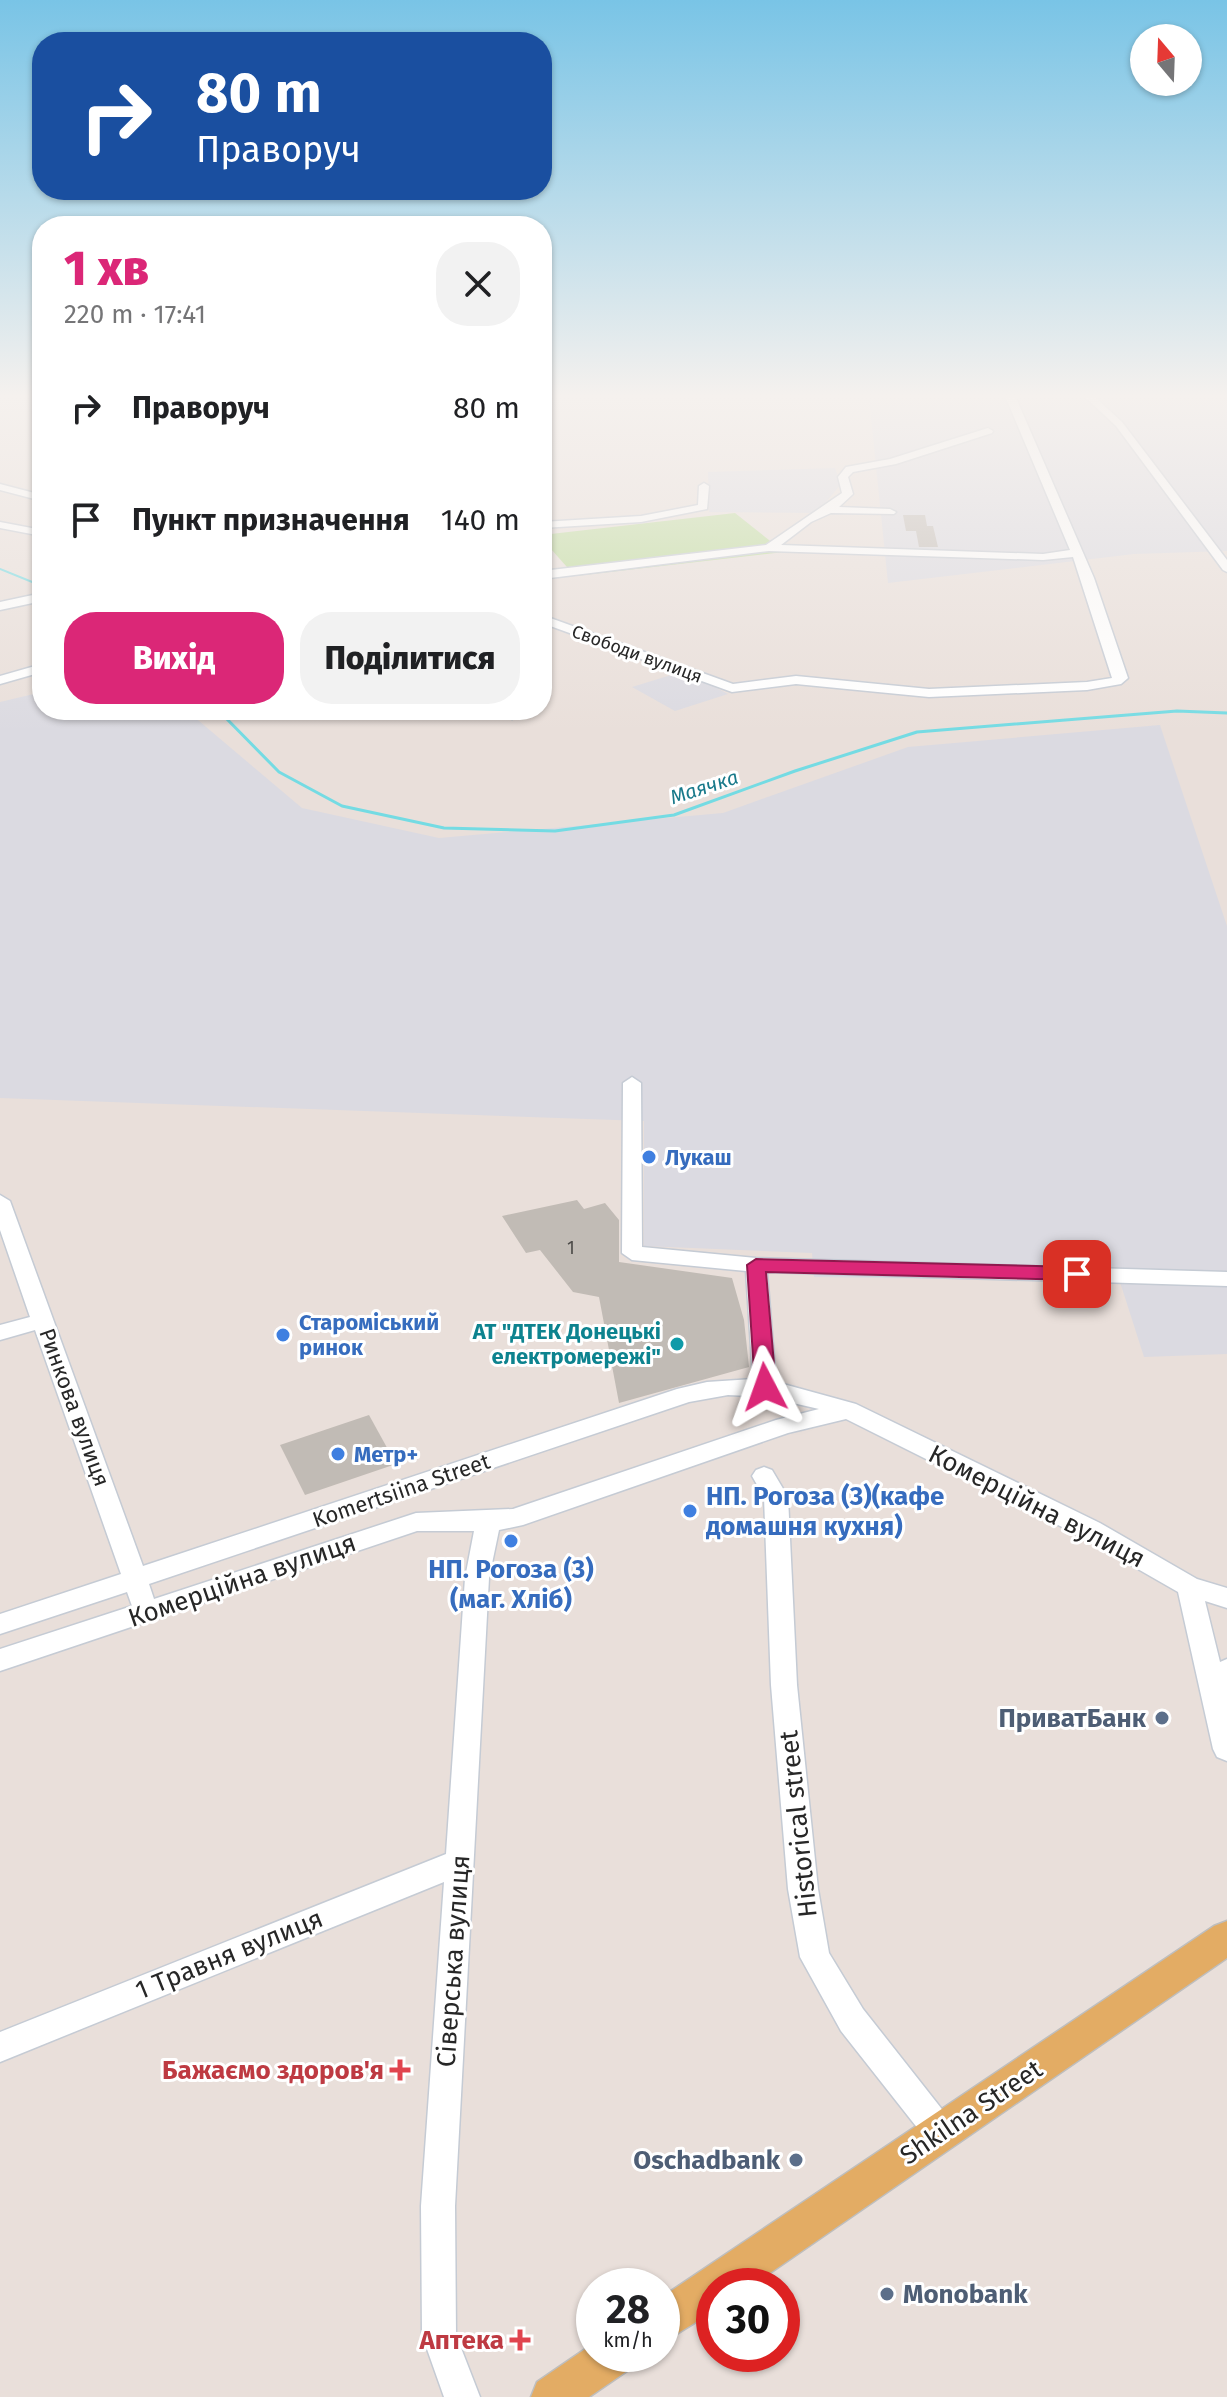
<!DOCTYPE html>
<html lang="uk">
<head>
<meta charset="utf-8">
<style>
	:root { --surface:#fff; --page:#f2f2f2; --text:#202124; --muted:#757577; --accent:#db2777 }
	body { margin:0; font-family:"Fira Sans",sans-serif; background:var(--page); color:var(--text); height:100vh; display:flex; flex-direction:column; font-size:30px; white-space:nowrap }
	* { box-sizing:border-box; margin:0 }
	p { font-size:26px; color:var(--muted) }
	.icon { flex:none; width:44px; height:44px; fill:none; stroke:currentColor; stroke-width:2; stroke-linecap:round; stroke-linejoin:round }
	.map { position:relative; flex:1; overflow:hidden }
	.panel { position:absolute; left:32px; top:216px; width:520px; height:504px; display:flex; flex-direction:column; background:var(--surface); border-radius:32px; box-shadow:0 2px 6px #0004 }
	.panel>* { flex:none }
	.banner { position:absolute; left:32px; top:32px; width:520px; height:168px; border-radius:32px; box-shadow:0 2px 6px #0004; background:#1a4fa0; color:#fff; overflow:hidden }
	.needle { width:52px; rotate:341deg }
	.tools { position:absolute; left:1130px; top:24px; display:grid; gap:16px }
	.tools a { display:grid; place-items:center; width:72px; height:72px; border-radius:50%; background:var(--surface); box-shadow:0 2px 6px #0004; font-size:40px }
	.speed { position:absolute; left:576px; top:2268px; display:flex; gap:16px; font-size:40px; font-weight:700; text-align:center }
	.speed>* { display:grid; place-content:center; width:104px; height:104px; border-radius:50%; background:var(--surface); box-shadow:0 2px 6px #0004; line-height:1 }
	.speed small { font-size:20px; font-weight:400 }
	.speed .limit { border:12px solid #d22; background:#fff; color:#111 }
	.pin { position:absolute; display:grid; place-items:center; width:68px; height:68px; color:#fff; margin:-34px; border-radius:16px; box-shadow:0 4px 12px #0006 }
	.me { position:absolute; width:88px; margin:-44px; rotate:356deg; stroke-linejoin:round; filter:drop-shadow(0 0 6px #0008) }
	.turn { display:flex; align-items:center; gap:28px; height:168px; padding:0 32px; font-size:36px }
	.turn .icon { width:104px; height:104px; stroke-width:2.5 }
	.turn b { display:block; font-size:56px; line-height:68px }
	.round { display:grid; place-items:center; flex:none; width:84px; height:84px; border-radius:32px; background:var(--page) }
	.summary { display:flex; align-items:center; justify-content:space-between; height:136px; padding:0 32px }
	h1 { font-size:48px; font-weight:800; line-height:60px; color:var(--accent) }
	.primary-button { display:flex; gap:16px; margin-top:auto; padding:16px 32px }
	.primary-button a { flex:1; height:92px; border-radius:32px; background:var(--accent); color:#fff; font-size:32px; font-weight:800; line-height:92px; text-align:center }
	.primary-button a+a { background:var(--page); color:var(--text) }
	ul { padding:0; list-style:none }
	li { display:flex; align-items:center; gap:24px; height:112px; padding:0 32px }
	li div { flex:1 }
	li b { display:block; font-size:30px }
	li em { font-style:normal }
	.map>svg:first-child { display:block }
</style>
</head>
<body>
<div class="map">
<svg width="1227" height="2397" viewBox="0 0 1227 2397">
	<rect width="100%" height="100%" fill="#e9dfda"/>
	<g fill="#dbdae1">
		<path d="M 869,398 L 1227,398 L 1227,551 L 1134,554 L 888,583 Z"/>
		<path d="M 835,468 L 841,484 L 817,513 L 709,512 L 708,472 Z"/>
		<path d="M 684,671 L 728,694 L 675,711 L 632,687 Z"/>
		<path d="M 42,692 L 42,710 L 186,710 L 302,808 L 439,838 L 723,813 L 908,747 L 1160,725 L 1227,926 L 1227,1354 L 1144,1357 L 1120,1282 L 814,1277 L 812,1253 L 644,1246 L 644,1121 L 0,1098 L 0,702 Z"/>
	</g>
	<path fill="#bddb9a" d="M 735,513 L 784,552 L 575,576 L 542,539 L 542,535 Z"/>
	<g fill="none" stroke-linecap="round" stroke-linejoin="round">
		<path stroke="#74dbe3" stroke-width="2" d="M 0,569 L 42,586"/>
		<path stroke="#74dbe3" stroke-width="3" d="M 218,710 L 279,772 L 342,806 L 444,828 L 555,831 L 674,815 L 795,771 L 917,732 L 1177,711 L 1227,713"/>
	</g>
	<g fill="#c1bbb5">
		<path d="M 903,515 L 925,515 L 927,526 L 933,526 L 938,547 L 919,547 L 916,531 L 906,531 Z"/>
		<path d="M 577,1200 L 584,1209 L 605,1203 L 619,1220 L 619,1262 L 732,1278 L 744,1320 L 749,1367 L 619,1403 L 599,1297 L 573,1292 L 540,1250 L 526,1253 L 502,1216 Z"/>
		<path d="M 369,1415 L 396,1464 L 305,1495 L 280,1445 Z"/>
	</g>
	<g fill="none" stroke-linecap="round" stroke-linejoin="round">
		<g stroke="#c5cbd4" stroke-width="3">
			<g id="minor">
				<path d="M 1006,398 L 1016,398 L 1094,578 L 1128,678 L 1121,684 L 1087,690 L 929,697 L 796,684 L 732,692 L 542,623 L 542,615 L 733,684 L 796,676 L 929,689 L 1087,682 L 1112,678 L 1073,557 L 1043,560 L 769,551 L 542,579 L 542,571 L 766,545 L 842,493 L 838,477 L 846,467 L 890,459 L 988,428 L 993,431 L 992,433 L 896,464 L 853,472 L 848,477 L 853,494 L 839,507 L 890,509 L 896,512 L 894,514 L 831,513 L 811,522 L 781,545 L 1043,554 L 1070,550 Z"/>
				<path d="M 1086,398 L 1096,398 L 1122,422 L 1227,560 L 1227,572 L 1223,570 L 1116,426 Z"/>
				<path d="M 704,483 L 709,486 L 707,509 L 641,522 L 542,528 L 542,522 L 641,516 L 698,505 L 699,486 Z"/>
				<path d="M 0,484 L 42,495 L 42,501 L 0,490 Z"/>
				<path d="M 0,522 L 42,530 L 42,536 L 0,528 Z"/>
				<path d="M 42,593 L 42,601 L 0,610 L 0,602 Z"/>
				<path d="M 42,664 L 42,672 L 0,684 L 0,676 Z"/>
				<path d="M 493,710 L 512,710 L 519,715 L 512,719 Z"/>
				<path d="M 632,1077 L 641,1083 L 642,1247 L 756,1258 L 1227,1272 L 1227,1286 L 767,1272 L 776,1382 L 856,1404 L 1100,1523 L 1197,1579 L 1227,1588 L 1227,1608 L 1205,1601 L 1220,1662 L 1227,1659 L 1227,1761 L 1217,1757 L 1213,1749 L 1178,1592 L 1082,1537 L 846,1419 L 788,1433 L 523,1525 L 499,1530 L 489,1578 L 455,2206 L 456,2335 L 480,2397 L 444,2397 L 422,2335 L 421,2206 L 444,1882 L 0,2062 L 0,2032 L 446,1854 L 465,1578 L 474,1531 L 417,1531 L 0,1671 L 0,1649 L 132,1606 L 127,1592 L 0,1634 L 0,1614 L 121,1574 L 35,1330 L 0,1340 L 0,1325 L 30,1317 L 0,1230 L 0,1195 L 10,1201 L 143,1566 L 677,1389 L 707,1382 L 753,1379 L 746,1271 L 632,1260 L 622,1253 L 623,1083 ZM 728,1395 L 767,1397 L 819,1409 L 776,1420 L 513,1509 L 416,1513 L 154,1599 L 149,1584 L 689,1402 Z"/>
				<path d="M 764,1467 L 772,1470 L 788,1497 L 797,1685 L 818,1889 L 829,1953 L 863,2009 L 952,2122 L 957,2133 L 952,2144 L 941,2149 L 930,2144 L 841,2031 L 800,1957 L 788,1889 L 771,1685 L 764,1497 L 752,1476 L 756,1470 Z"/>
			</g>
		</g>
		<g stroke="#bebebe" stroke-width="3">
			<g id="major">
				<path d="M 1227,1921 L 1227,1958 L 751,2286 L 714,2286 L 714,2311 L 662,2343 L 662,2297 L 1214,1926 Z"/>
				<path d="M 594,2343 L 594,2354 L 636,2354 L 630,2369 L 589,2397 L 531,2397 L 537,2382 Z"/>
			</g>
		</g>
		<use href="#minor" fill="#fff" fill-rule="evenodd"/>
		<use href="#major" fill="#e3ac64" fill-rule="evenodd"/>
	</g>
	<linearGradient id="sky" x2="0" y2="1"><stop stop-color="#79c4e6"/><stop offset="0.54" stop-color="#f5f1ee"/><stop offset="1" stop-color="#f5f1ee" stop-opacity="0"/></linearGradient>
	<rect width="1227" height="733" fill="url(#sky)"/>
	<path fill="#db2777" stroke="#8e194d" stroke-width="2" d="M 756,1259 L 1077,1267 L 1087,1274 L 1077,1280 L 766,1272 L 776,1387 L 773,1392 L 758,1392 L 755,1387 L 747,1265 Z"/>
	<g fill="#3f7fe0" stroke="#fff" stroke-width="3">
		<circle cx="649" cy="1157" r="8"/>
		<circle cx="283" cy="1335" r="8"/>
		<circle cx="338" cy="1454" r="8"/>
		<circle cx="690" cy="1511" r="8"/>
		<circle cx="511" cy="1541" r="8"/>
	</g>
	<circle fill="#0f9aa8" stroke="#fff" stroke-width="3" cx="677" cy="1344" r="8"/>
	<g fill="#5c6f8a" stroke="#fff" stroke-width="3">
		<circle cx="1162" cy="1718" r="8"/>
		<circle cx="796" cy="2160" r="8"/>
		<circle cx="887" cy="2294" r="8"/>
	</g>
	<g fill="#e0444e" stroke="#fff" stroke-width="3">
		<path d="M396 2058h8v8h8v8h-8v8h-8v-8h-8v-8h8z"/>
		<path d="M516 2328h8v8h8v8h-8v8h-8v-8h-8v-8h8z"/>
	</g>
	<g text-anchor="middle" stroke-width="6" stroke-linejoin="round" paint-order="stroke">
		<g font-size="18" fill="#272727" stroke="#fff">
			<text transform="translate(637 654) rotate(20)" y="6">Свободи вулиця</text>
		</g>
		<g font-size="18" fill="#4e4c4a">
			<text x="571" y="1254">1</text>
		</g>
		<g font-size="20" font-style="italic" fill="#18798a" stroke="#fff">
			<text transform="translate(704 787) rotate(-18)" y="7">Маячка</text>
		</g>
		<g font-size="22" font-weight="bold" fill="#366cbe" stroke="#fff" text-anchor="start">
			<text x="665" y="1165">Лукаш</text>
			<text x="299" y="1330">Староміський<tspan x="299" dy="25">ринок</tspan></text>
			<text x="354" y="1462">Метр+</text>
		</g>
		<g font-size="22" font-weight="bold" fill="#0d838f" stroke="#fff" text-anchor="end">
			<text x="661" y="1339">АТ "ДТЕК Донецькі<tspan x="661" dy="25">електромережі"</tspan></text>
		</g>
		<g font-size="22" fill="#272727" stroke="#fff">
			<text transform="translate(75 1407) rotate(70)" y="8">Ринкова вулиця</text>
			<text transform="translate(401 1490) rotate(-19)" y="8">Komertsiina Street</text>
		</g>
		<g font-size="26" font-weight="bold" fill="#366cbe" stroke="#fff" text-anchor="start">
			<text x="706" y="1505">НП. Рогоза (3)(кафе<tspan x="706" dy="30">домашня кухня)</tspan></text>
			<text x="511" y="1578" text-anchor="middle">НП. Рогоза (3)<tspan x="511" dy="30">(маг. Хліб)</tspan></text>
		</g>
		<g font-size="26" fill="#272727" stroke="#fff">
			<text transform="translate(1037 1506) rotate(27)" y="9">Комерційна вулиця</text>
			<text transform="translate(242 1580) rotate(-19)" y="9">Комерційна вулиця</text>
			<text transform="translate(798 1824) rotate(-96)" y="9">Historical street</text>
			<text transform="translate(229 1954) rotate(-22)" y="9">1 Травня вулиця</text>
			<text transform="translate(453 1961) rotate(-86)" y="9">Сіверська вулиця</text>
			<text transform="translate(971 2112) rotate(-34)" y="9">Shkilna Street</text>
		</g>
		<g font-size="26" font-weight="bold" fill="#4e5e75" stroke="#fff" text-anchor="end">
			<text x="1146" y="1727">ПриватБанк</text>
			<text x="780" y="2169">Oschadbank</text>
			<text x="903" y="2303" text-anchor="start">Monobank</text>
		</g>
		<g font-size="26" font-weight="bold" fill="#be3a42" stroke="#fff" text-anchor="end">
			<text x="384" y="2079">Бажаємо здоров'я</text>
			<text x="504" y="2349">Аптека</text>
		</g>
	</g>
</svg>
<div class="tools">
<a><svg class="needle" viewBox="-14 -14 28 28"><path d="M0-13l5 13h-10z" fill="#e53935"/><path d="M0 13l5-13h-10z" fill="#757577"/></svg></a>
</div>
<div class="speed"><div>28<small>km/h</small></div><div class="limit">30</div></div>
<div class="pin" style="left:1077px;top:1274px;background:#d93025"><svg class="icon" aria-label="arrive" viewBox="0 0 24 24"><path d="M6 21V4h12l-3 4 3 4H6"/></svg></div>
<svg class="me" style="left:765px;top:1387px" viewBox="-20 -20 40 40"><path d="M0-17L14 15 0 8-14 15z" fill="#db2777" stroke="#fff" stroke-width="4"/></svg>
<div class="banner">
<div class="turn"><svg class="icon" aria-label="right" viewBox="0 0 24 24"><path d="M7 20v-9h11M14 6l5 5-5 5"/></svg><div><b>80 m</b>Праворуч</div></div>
</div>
<section class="panel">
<div class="summary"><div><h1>1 хв</h1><p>220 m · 17:41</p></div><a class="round"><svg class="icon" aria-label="close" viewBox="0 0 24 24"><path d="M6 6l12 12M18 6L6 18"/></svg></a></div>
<ul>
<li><svg class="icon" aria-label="right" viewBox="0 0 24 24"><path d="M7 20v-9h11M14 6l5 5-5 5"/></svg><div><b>Праворуч</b></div><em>80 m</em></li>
<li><svg class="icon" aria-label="arrive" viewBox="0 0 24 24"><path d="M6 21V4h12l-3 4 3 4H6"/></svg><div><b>Пункт призначення</b></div><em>140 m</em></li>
</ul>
<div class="primary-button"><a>Вихід</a><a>Поділитися</a></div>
</section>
</div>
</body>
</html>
